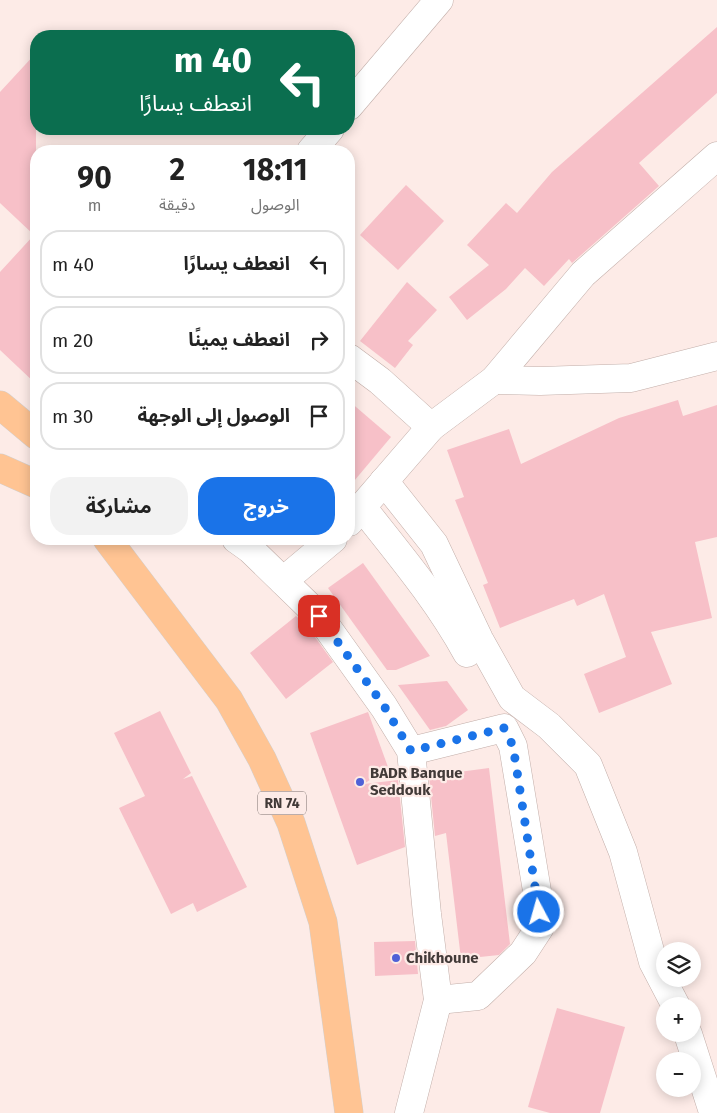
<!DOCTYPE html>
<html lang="ar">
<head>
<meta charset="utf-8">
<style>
	:root { --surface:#fff; --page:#f2f2f2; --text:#222; --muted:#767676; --line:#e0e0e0; --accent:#1a73e8 }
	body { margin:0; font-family:"Fira Sans","Noto Sans Arabic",sans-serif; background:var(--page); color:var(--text); direction:rtl; height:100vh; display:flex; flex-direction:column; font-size:19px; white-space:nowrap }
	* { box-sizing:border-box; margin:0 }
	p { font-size:16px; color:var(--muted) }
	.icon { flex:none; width:28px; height:28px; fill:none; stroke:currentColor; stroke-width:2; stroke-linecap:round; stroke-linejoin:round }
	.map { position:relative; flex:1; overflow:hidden; direction:ltr }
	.sheet { position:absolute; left:30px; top:145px; width:325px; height:400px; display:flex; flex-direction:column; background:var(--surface); border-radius:20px; box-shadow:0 2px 12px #0003; direction:rtl }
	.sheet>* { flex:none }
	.guide { position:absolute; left:30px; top:30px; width:325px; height:105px; border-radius:20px; box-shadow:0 2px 12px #0003; direction:rtl; background:#0b6e4f; color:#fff; overflow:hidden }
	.controls { position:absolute; left:656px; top:942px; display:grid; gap:10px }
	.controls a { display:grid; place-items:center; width:45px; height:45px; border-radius:50%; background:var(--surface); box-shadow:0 2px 12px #0003; font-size:25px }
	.pin { position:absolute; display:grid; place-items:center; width:42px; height:42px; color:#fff; margin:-21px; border-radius:10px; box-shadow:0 2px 8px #0006 }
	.me { position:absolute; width:55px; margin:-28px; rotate:354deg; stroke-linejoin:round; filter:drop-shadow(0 0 4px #0008) }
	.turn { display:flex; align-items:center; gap:18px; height:105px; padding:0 20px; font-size:22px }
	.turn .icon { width:65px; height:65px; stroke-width:2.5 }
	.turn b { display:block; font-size:35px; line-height:42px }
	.eta { display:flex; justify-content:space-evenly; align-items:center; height:85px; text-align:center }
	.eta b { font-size:30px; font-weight:700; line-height:35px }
	.button { display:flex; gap:10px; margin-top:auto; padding:10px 20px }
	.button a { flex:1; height:58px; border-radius:20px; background:var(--accent); color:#fff; font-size:20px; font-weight:700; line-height:58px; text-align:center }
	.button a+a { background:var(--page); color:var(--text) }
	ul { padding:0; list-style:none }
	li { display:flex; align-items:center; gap:15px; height:68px; margin:0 10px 8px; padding:0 10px; border:2px solid var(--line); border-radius:20px }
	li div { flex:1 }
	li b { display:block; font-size:19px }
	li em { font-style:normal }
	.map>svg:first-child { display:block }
</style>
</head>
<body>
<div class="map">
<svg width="717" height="1113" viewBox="0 0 717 1113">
	<rect width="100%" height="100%" fill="#fdebe7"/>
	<g fill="#f7c0c8">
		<path d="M 717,27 L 717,93 L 639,163 L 659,186 L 572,263 L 569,259 L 544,286 L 525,268 L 506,289 L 467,320 L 449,297 L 489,265 L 467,245 L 506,203 L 517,213 L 552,172 Z"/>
		<path d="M 36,53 L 36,384 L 0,350 L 0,272 L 34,235 L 0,203 L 0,92 Z"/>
		<path d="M 406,185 L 444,221 L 398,270 L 360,235 Z"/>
		<path d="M 407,282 L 437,310 L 408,341 L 413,345 L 395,368 L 360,341 Z"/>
		<path d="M 678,400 L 683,416 L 717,405 L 717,537 L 695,542 L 712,618 L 651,632 L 672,684 L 599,713 L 584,674 L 626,657 L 604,594 L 577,606 L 574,599 L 500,628 L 483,585 L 488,583 L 455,500 L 464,497 L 447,450 L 509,429 L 521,464 L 619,418 Z"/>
		<path d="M 349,401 L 391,437 L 349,487 Z"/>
		<path d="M 363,563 L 430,656 L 396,670 L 387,670 L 328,588 Z"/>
		<path d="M 296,616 L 307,626 L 333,662 L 286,699 L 250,653 Z"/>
		<path d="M 447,681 L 468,710 L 446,726 L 430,730 L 398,685 Z"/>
		<path d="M 160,711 L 191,773 L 183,779 L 192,776 L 247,887 L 197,912 L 193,903 L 171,914 L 119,808 L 145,796 L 114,733 Z"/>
		<path d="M 368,712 L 388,767 L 364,784 L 398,780 L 405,847 L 357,865 L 310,733 Z"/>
		<path d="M 489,768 L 510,944 L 499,955 L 461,959 L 446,833 L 435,836 L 429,776 Z"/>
		<path d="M 415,941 L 418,974 L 375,976 L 374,942 Z"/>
		<path d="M 557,1008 L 625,1027 L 600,1113 L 550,1113 L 528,1107 Z"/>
	</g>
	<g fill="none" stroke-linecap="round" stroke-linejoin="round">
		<g stroke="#c2aea9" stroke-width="29">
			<g id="street">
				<path d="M 349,106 L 439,0"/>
				<path d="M 311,151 L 330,129"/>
				<path d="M 349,358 L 380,381 L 431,427"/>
				<path d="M 494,380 L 540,381 L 631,378 L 717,356"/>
				<path d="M 384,481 L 434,544 L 479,639 L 512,698 L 549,726 L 588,765 L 623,852 L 653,962 L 676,1006"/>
				<path d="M 362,507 C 399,554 438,600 467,653"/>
				<path d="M 349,522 L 431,427 L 494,380 L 583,274 L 717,156"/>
				<path d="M 236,539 L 250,549 L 319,616 L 384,707 L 411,751 L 427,914 L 438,1000 L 409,1113"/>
				<path d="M 283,581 L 333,539"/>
				<path d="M 411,751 L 504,728 L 513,746 L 538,897 L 540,927 L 523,953 L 478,996 L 438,1000"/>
				<path d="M 688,1034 L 713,1112"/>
			</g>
		</g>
		<g stroke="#d2d0cf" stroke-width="29">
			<g id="primary">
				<path d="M 0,405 L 36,435"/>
				<path d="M 0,468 L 36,484"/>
				<path d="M 107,539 L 229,700 L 262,759 L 291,823 L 323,922 L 349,1113"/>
			</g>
		</g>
		<use href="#street" stroke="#fff" stroke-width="28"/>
		<use href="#primary" stroke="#ffc493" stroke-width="28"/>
	</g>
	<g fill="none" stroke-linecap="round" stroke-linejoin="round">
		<path stroke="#1a73e8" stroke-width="9" stroke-dasharray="0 16.2" d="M 319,616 L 384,706 L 411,751 L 504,728 L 513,746 L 539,912"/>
	</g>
	<g fill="#5061d7" stroke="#fdebe7" stroke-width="2">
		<circle cx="360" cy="782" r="5"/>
		<circle cx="396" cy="958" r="5"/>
	</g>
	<g text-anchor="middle" stroke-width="4.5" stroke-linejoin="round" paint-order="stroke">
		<rect fill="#fdebe7" stroke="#7a6f6c" stroke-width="1" x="258" y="791.5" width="48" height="23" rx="4"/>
		<g font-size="14" font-weight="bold" fill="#423a38">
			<text x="282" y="808">RN 74</text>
		</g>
		<g font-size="15" font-weight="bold" fill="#423a38" stroke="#fdebe7" text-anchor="start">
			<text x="370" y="778">BADR Banque<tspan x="370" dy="17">Seddouk</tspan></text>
			<text x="406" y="963">Chikhoune</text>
		</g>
	</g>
</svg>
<div class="controls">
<a><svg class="icon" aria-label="layers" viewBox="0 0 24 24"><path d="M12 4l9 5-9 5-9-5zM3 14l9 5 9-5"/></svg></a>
<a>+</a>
<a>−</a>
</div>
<div class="pin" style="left:319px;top:616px;background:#d93025"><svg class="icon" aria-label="arrive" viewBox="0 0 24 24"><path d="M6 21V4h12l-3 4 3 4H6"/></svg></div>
<svg class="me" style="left:539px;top:912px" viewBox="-20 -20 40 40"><circle r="17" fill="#1a73e8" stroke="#fff" stroke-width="3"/><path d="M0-11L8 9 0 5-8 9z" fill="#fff"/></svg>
<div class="guide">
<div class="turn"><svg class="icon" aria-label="left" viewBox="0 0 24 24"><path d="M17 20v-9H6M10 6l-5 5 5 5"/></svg><div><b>40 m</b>انعطف يسارًا</div></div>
</div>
<section class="sheet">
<div class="eta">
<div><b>18:11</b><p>الوصول</p></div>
<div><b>2</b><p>دقيقة</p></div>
<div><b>90</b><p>m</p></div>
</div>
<ul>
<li><svg class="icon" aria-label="left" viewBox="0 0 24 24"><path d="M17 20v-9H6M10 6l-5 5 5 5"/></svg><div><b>انعطف يسارًا</b></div><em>40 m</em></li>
<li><svg class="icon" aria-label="right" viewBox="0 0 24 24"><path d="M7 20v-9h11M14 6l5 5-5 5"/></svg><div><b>انعطف يمينًا</b></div><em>20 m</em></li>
<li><svg class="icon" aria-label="arrive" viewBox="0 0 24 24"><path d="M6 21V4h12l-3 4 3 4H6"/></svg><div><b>الوصول إلى الوجهة</b></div><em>30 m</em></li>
</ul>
<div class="button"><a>خروج</a><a>مشاركة</a></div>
</section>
</div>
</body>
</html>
